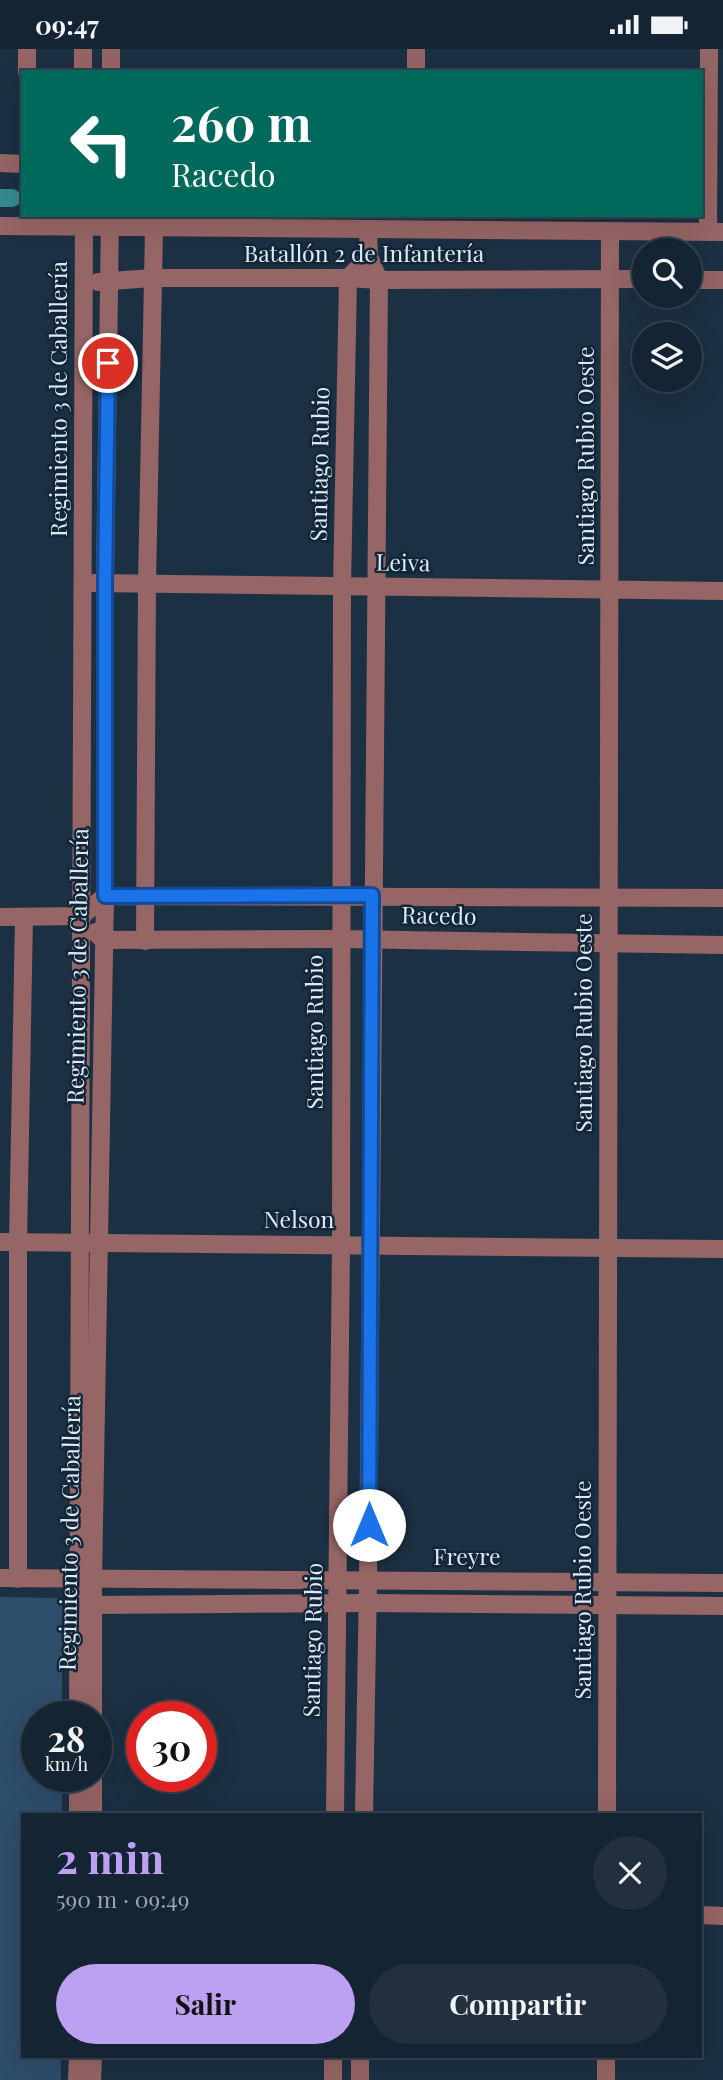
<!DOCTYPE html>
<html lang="es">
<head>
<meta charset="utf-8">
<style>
	:root { --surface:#152432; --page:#22303e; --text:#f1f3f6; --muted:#9da4ac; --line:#34414d; --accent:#bca0f2 }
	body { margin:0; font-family:"Playfair Display",serif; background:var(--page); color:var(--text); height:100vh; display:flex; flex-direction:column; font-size:26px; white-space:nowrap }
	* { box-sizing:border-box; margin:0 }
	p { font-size:23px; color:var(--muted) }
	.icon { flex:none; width:38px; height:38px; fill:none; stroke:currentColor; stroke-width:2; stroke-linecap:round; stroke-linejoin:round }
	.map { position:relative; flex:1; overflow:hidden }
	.drawer { position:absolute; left:21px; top:1764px; width:681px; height:245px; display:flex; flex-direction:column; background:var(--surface); border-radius:0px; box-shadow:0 7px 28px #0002,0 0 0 2px var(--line) }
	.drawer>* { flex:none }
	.top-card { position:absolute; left:21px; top:21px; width:682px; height:147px; border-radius:0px; box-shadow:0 7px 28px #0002,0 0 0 2px var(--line); background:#00695c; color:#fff; overflow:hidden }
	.tools { position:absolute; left:632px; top:189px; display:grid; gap:14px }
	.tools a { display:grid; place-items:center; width:70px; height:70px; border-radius:50%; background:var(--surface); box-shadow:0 7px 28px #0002,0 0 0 2px var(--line); font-size:35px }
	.speed { position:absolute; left:21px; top:1652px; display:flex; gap:14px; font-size:35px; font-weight:700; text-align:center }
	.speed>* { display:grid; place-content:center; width:91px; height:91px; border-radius:50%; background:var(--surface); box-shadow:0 7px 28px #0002,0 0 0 2px var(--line); line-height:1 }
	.speed small { font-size:18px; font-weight:400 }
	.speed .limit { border:10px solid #d22; background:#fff; color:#111 }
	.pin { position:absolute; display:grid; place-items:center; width:60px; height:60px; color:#fff; margin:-30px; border:4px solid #fff; border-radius:50%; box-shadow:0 2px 7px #0007 }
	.me { position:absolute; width:77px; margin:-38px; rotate:0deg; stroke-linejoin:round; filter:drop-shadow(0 0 5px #0008) }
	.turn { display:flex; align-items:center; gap:24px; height:147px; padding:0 35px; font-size:32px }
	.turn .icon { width:91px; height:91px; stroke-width:2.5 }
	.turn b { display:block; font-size:49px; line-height:60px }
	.round { display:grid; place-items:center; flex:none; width:74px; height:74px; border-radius:37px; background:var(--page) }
	.summary { display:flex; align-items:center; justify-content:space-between; height:119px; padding:0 35px }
	h1 { font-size:42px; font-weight:700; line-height:52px; color:var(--accent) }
	.primary-button { display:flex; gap:14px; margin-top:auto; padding:14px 35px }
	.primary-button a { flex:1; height:80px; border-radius:42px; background:var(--accent); color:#111; font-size:28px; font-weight:700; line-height:80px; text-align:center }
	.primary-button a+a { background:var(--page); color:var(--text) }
	.status { display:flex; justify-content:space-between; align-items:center; height:49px; padding:0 35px; background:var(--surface); direction:ltr }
	.status svg { height:19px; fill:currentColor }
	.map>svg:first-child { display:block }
</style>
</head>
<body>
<div class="status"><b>09:47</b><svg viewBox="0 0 49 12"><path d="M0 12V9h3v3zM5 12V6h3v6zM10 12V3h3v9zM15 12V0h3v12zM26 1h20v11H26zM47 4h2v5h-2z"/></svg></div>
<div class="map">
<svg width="723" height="2031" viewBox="0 0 723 2031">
	<rect width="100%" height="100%" fill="#1c3043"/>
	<path fill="#2e4d6b" d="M 0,1548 L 62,1549 L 62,1668 L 37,1668 L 37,1727 L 62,1727 L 62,1766 L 23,1766 L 23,2007 L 61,2007 L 61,2031 L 0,2031 Z"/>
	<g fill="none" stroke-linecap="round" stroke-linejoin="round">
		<path stroke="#348b8f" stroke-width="18" d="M 0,149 L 12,149"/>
		<g stroke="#966565" stroke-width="18">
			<path d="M 83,0 L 83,23"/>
			<path d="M 27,23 L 27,0"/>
			<path d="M 111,23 L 111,0"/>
			<path d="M 416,23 L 416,0"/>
			<path d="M 0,114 L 23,115"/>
			<path d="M 0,177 L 723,183"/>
			<path d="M 708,183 L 709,0"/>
			<path d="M 690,231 L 723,231"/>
			<path d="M 98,233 L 152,229 L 348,229 L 379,231 L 644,230"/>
			<path d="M 93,534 L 723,542"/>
			<path d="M 0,868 L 81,867 L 105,847 L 723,849"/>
			<path d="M 95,883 L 103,891 L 340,890 L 723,896"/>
			<path d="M 145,892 L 147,534 L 154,180"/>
			<path d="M 0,1193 L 723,1200"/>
			<path d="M 0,1529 L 723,1534"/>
			<path d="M 18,1530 L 18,1193 L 24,868"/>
			<path d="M 81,1558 L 93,1556 L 368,1554 L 723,1557"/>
			<path d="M 78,1668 L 84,166"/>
			<path d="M 93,1668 L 93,1531 L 105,847 L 105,535 L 110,166"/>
			<path d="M 78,1727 L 78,1766"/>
			<path d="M 93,1727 L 93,1766"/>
			<path d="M 335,1766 L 341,1196 L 342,538 L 348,229 L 369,208"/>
			<path d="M 364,1766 L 368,1532 L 379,231 L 369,208 L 368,181"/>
			<path d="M 607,1766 L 610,183"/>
			<path d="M 700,1866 L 723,1867"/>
			<path d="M 77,2031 L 78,2007"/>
			<path d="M 92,2031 L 93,2007"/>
			<path d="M 333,2031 L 333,2007"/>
			<path d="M 360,2031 L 360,2007"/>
			<path d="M 606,2031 L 606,2007"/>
		</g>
	</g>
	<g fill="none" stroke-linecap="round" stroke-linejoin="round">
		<g stroke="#114b97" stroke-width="18">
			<path id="route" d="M 108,314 L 105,535 L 105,847 L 372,846 L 369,1476"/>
		</g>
		<use href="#route" stroke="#1a73e8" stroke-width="12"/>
	</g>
	<g text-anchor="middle" stroke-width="5" stroke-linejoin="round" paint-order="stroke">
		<g font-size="23" fill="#ddeaf6" stroke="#122638">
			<text x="364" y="213">Batallón 2 de Infantería</text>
			<text transform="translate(59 350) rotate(-90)" y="8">Regimiento 3 de Caballería</text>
			<text transform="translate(586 407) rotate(-90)" y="8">Santiago Rubio Oeste</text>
			<text transform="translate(320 415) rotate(-89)" y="8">Santiago Rubio</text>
			<text transform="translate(403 514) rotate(1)" y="8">Leiva</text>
			<text transform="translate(439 867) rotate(1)" y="8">Racedo</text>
			<text transform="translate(78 917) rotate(-89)" y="8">Regimiento 3 de Caballería</text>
			<text transform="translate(584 974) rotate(-90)" y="8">Santiago Rubio Oeste</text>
			<text transform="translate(315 983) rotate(-90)" y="8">Santiago Rubio</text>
			<text x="299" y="1179">Nelson</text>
			<text transform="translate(70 1484) rotate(-89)" y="8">Regimiento 3 de Caballería</text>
			<text x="467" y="1516">Freyre</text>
			<text transform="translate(583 1541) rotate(-90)" y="8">Santiago Rubio Oeste</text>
			<text transform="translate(313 1591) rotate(-89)" y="8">Santiago Rubio</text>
		</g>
	</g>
</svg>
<div class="tools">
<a><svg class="icon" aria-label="search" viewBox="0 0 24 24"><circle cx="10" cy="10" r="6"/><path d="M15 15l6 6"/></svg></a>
<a><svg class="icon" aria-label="layers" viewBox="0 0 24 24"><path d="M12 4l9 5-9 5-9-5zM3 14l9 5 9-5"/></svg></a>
</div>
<div class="speed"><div>28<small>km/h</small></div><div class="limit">30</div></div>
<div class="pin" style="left:108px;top:314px;background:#d93025"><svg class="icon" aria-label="arrive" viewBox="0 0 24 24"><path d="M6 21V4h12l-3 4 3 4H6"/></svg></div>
<svg class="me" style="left:369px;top:1476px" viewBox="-20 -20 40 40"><circle r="19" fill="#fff"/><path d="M0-13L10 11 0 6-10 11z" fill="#1a73e8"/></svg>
<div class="top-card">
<div class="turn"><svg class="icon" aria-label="left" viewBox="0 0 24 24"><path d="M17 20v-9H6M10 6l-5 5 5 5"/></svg><div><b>260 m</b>Racedo</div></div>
</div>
<section class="drawer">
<div class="summary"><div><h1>2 min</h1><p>590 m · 09:49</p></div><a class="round"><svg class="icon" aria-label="close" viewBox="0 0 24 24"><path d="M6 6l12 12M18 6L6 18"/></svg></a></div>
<div class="primary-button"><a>Salir</a><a>Compartir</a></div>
</section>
</div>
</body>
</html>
